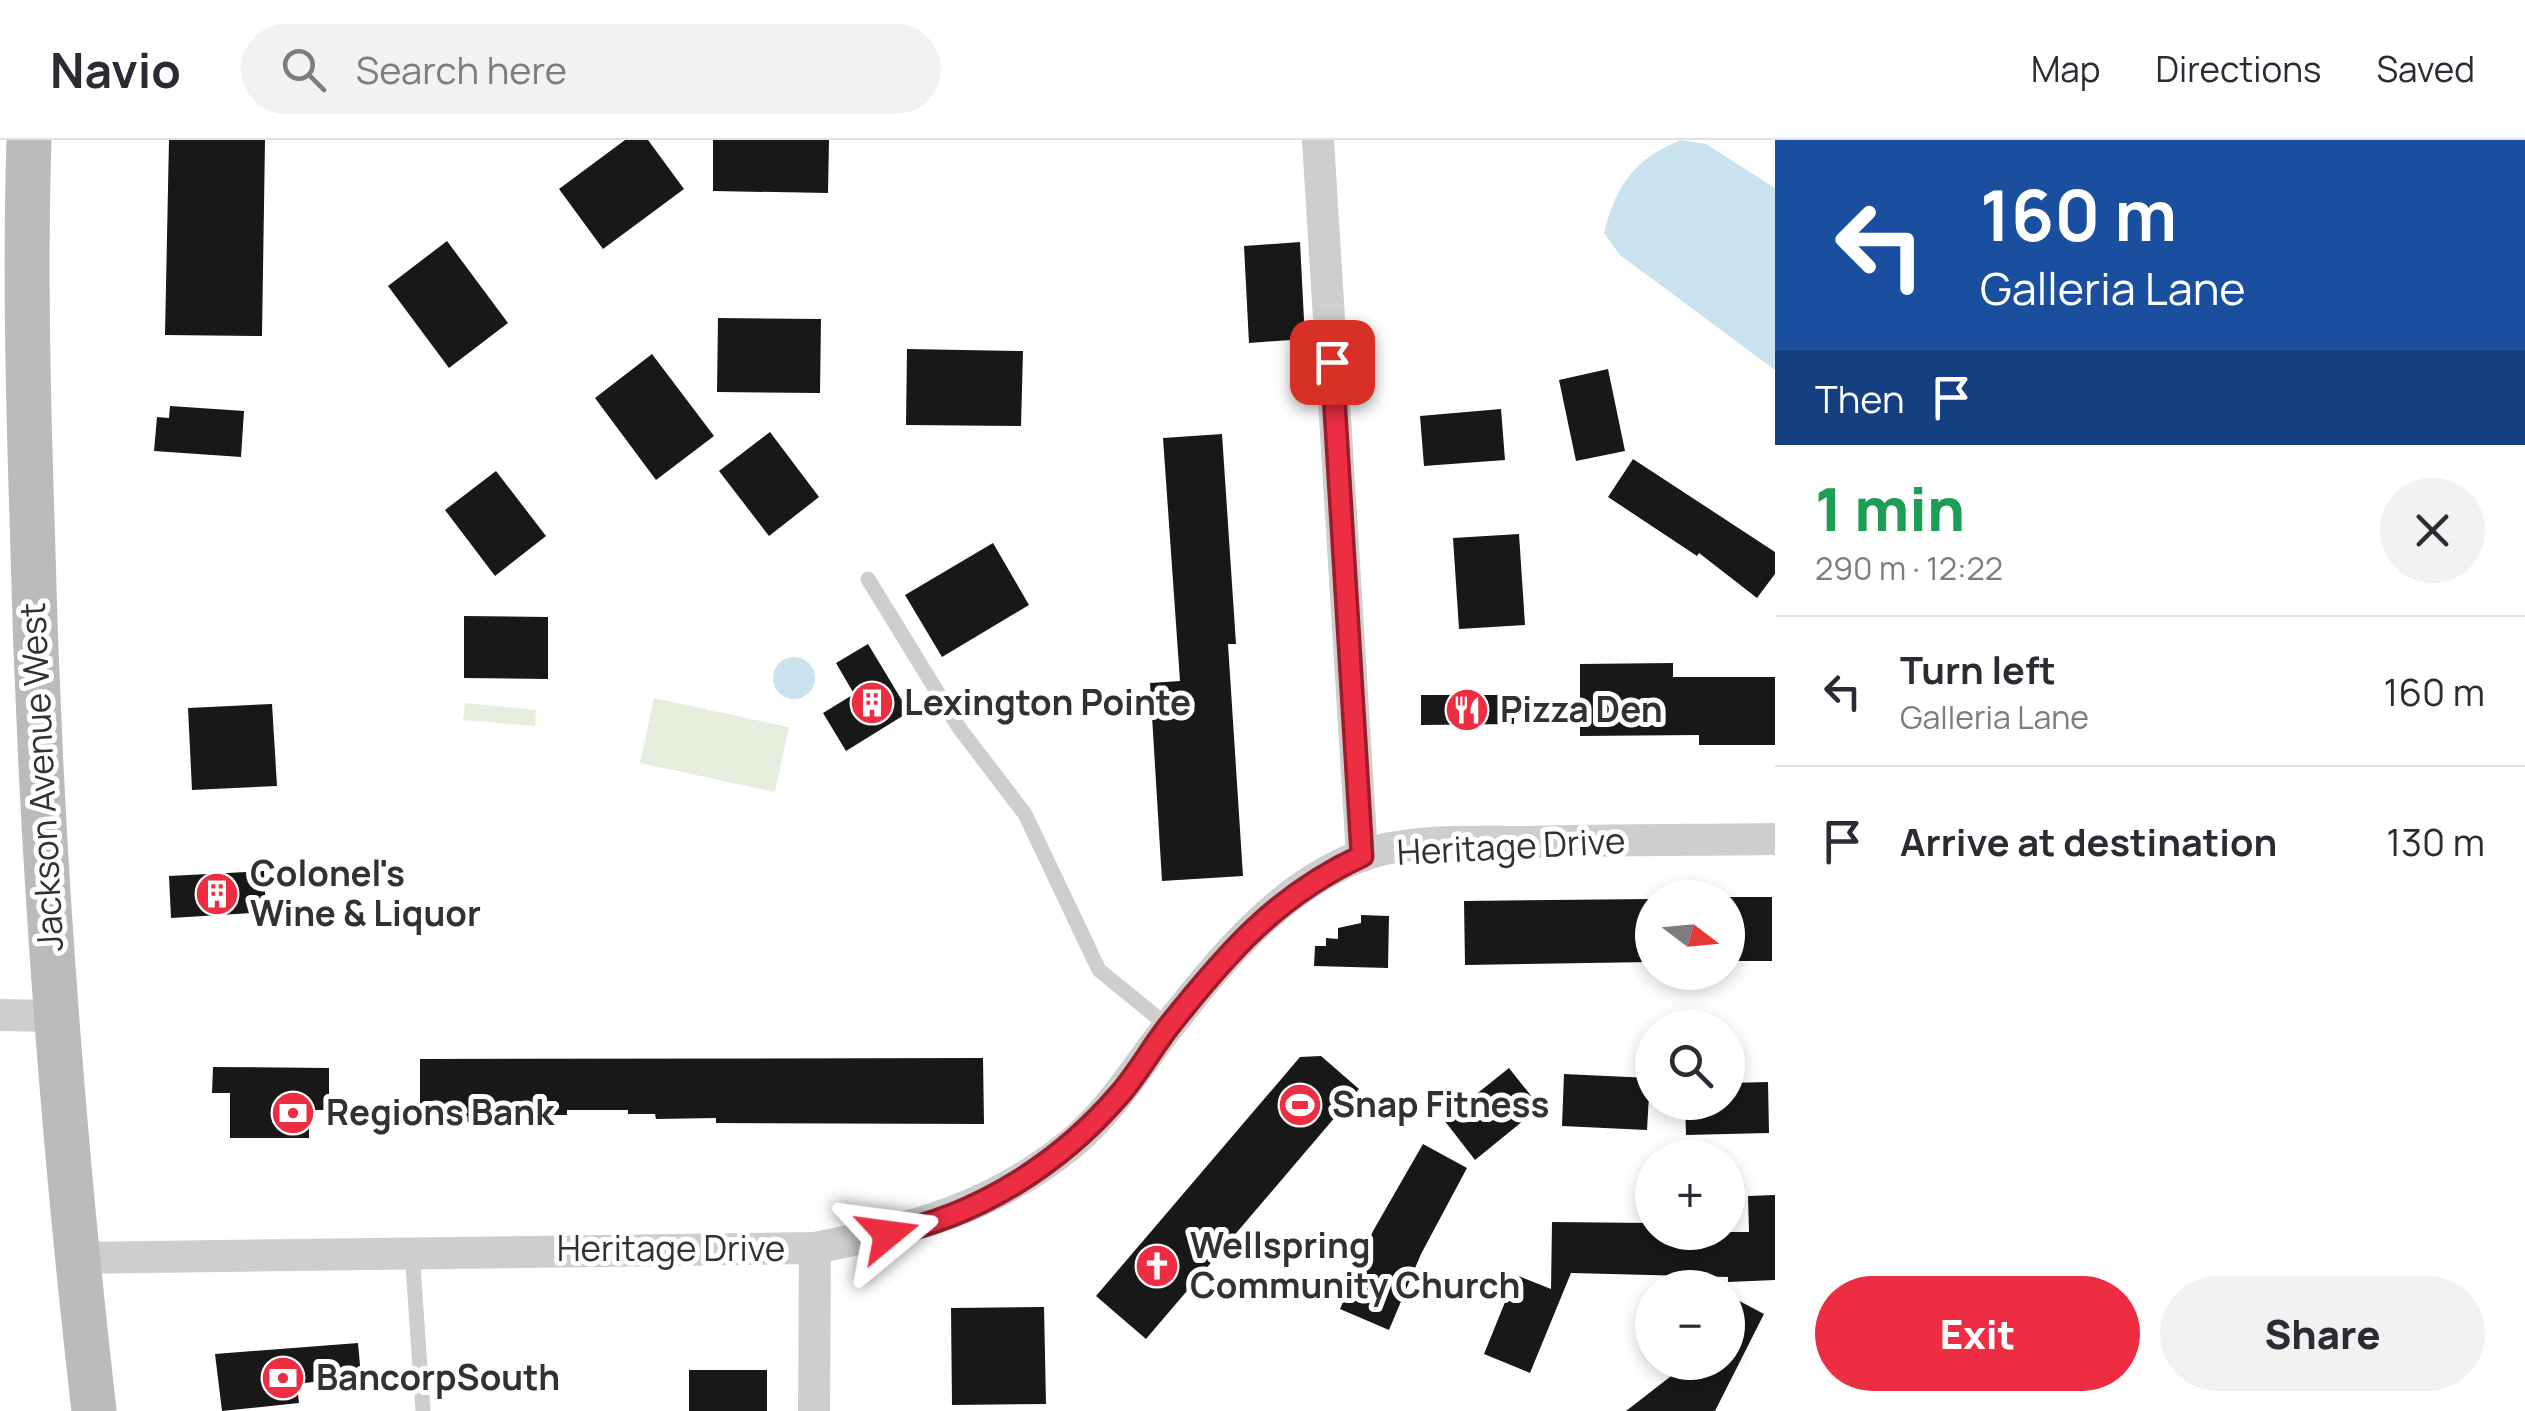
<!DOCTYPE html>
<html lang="en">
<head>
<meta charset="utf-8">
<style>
	:root { --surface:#fff; --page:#f2f2f3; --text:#2b2b33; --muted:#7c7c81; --line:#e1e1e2; --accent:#ed2d42 }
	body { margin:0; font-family:Manrope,sans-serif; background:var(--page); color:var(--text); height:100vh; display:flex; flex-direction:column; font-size:38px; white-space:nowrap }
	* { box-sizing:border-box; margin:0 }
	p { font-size:32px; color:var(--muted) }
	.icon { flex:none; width:55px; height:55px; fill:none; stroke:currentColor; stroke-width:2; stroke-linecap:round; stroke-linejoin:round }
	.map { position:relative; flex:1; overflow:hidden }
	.side { display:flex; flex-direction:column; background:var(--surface); width:750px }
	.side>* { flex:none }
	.guide { background:#1a4fa0; color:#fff; overflow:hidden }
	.needle { width:65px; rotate:106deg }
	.fabs { position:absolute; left:1635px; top:740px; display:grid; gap:20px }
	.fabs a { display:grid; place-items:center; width:110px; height:110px; border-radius:50%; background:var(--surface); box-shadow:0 5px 15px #0003; font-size:50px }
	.pin { position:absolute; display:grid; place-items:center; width:85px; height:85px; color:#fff; margin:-42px; border-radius:20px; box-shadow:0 5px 15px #0006 }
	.me { position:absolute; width:110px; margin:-55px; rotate:74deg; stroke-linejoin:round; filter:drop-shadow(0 0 8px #0008) }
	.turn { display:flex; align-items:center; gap:35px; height:210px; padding:0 40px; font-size:45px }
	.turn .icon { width:130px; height:130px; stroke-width:2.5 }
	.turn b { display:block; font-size:70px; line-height:85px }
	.then { display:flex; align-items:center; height:95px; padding:0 40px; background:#0003; gap:20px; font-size:38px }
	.round { display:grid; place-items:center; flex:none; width:105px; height:105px; border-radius:52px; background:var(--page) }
	.summary { display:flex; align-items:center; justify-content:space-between; height:170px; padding:0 40px }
	h1 { font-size:60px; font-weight:800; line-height:75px; color:#1e9e55 }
	.primary-button { display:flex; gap:20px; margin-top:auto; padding:20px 40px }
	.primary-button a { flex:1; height:115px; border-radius:60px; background:var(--accent); color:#fff; font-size:40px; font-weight:800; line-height:115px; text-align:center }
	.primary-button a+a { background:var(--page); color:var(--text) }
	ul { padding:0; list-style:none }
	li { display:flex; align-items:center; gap:30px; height:150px; padding:0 40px; border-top:2px solid var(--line) }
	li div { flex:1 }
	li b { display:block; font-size:38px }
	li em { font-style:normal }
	header { display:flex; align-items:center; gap:60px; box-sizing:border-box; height:140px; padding:0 50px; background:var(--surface); border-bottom:2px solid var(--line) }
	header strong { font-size:48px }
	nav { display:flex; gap:55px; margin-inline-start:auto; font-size:35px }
	.search { width:700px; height:90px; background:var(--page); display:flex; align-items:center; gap:25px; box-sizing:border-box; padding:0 35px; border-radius:55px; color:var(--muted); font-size:38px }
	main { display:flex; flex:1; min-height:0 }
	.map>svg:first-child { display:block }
</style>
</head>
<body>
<header>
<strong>Navio</strong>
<div class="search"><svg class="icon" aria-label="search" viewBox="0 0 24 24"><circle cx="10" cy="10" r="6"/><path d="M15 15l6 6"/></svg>Search here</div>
<nav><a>Map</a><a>Directions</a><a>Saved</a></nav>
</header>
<main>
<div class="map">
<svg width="1775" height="1271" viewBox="0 0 1775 1271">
	<rect width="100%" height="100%" fill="#fff"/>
	<g fill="#e7eede">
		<path d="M 654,558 L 789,587 L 775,652 L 640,623 Z"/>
		<path d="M 465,563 L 536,570 L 535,586 L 463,580 Z"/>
	</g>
	<g fill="#cae1ee">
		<path d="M 1681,0 L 1706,4 L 1775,48 L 1775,230 L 1620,115 L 1604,93 C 1616,45 1634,19 1681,0 Z"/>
		<circle cx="794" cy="538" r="21"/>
	</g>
	<g fill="#181818">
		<path d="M 169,0 L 265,0 L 262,196 L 165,195 Z"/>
		<path d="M 625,0 L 648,0 L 684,49 L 603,109 L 559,49 Z"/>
		<path d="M 713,0 L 829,0 L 828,53 L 713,51 Z"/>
		<path d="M 447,101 L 508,183 L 449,228 L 388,146 Z"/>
		<path d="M 1300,102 L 1305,199 L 1249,203 L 1244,106 Z"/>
		<path d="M 718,178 L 821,179 L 820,253 L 717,252 Z"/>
		<path d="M 907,209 L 1023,211 L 1021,286 L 906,285 Z"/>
		<path d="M 652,214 L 714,296 L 656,340 L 595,258 Z"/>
		<path d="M 1608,229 L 1625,311 L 1576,321 L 1559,240 Z"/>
		<path d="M 170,266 L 244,271 L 241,317 L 154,311 L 157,277 L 169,278 Z"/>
		<path d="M 1501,269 L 1505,320 L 1424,326 L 1420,276 Z"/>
		<path d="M 770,292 L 819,357 L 769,396 L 719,331 Z"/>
		<path d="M 1222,294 L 1236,504 L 1228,504 L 1243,736 L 1162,741 L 1150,543 L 1180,541 L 1163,298 Z"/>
		<path d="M 1633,319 L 1775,412 L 1775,434 L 1757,458 L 1699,413 L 1697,416 L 1608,357 Z"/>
		<path d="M 496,331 L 546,396 L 495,436 L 445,370 Z"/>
		<path d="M 1519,394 L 1525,485 L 1459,489 L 1453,398 Z"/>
		<path d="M 993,403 L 1029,465 L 942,517 L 905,455 Z"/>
		<path d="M 464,476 L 548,477 L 548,539 L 464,538 Z"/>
		<path d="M 868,504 L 909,572 L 846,611 L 823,573 L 854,554 L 836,523 Z"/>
		<path d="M 1673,523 L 1673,537 L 1775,537 L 1775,605 L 1699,605 L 1699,595 L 1580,596 L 1580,524 Z"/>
		<path d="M 1421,555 L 1514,555 L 1514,584 L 1421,585 Z"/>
		<path d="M 272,564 L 277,646 L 192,650 L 188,568 Z"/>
		<path d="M 264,731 L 266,772 L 171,778 L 169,736 Z"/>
		<rect x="1728" y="757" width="44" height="64"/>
		<path d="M 1652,759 L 1652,822 L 1465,825 L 1464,761 Z"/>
		<path d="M 1361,775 L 1389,776 L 1388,828 L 1314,826 L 1315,806 L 1326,806 L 1326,798 L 1338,799 L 1338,788 L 1361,783 Z"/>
		<path d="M 1321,916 L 1359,949 L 1146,1199 L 1096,1156 L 1300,917 Z"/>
		<path d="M 983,918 L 984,984 L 716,983 L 716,978 L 656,979 L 655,974 L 628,974 L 628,970 L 567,970 L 567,975 L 537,975 L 537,979 L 420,984 L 420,919 Z"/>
		<path d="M 213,927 L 329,928 L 329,970 L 309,970 L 309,998 L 230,998 L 230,953 L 212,953 Z"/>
		<path d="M 1509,928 L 1540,967 L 1475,1020 L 1444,980 Z"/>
		<path d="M 1564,934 L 1650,938 L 1647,990 L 1562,986 Z"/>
		<path d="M 1768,942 L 1769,993 L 1686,995 L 1685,962 L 1728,962 L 1728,943 Z"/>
		<path d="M 1423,1004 L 1467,1028 L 1421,1114 L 1389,1190 L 1340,1169 L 1373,1091 Z"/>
		<path d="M 1775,1055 L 1775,1140 L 1728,1142 L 1728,1137 L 1571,1133 L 1530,1233 L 1484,1214 L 1516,1135 L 1551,1149 L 1552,1082 L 1652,1083 L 1652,1092 L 1749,1092 L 1748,1056 Z"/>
		<path d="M 1728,1155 L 1764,1174 L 1715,1271 L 1626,1271 L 1675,1233 L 1681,1222 L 1728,1222 Z"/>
		<path d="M 1044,1167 L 1046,1264 L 952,1265 L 951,1168 Z"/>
		<path d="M 358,1203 L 361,1236 L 297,1244 L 299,1263 L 222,1271 L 215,1214 Z"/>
		<rect x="689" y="1230" width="78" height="41"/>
	</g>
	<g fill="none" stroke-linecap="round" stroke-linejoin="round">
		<g stroke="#cecece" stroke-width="15">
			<path d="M 868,439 L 960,589 L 1025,674 L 1099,830 L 1169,887"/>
			<path d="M 412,1111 L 423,1271"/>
		</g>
		<g stroke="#cecece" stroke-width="32">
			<path d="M 1318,0 L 1362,716"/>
			<path d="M 0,875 L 54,876"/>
			<path d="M 77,1118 L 815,1108 C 914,1088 991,1069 1071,1004 C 1111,971 1137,927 1168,887 C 1221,820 1277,749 1358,717 C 1409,698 1471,702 1524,702 C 1608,700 1691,700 1775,699"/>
			<path d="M 814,1271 L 815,1108"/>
		</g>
		<path stroke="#bbb" stroke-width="45" d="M 29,0 C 25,126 28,253 32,379 C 39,678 60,974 94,1271"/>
	</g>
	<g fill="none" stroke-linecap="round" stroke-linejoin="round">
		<g stroke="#9a1d2b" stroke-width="25">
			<path id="route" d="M 888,1094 C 978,1076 1060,1024 1120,954 C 1138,933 1152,908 1169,886 C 1227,813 1277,755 1362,716 L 1332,222"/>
		</g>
		<use href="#route" stroke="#ed2d42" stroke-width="18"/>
	</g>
	<defs>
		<g id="building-disc" transform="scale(2.25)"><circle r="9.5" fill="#ed2d42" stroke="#fff"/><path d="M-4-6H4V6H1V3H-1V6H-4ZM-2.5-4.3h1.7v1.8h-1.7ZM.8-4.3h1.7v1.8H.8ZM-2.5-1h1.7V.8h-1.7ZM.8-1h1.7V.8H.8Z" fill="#fff"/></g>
		<g id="restaurant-disc" transform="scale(2.25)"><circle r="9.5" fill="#ed2d42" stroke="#fff"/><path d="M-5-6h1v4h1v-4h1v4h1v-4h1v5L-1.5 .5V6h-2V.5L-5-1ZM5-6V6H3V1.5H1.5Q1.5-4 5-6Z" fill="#fff"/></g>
		<g id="stadium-disc" transform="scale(2.25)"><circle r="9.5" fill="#ed2d42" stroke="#fff"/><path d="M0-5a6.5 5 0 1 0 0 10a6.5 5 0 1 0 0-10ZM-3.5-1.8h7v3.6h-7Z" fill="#fff"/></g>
		<g id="bank-disc" transform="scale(2.25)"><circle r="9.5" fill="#ed2d42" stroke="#fff"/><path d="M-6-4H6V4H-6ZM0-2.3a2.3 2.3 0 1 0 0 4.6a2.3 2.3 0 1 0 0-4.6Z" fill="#fff"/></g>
		<g id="church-disc" transform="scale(2.25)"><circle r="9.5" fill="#ed2d42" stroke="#fff"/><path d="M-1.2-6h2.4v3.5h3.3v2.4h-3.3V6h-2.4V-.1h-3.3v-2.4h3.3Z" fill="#fff"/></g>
	</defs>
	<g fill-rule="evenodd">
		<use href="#building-disc" x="872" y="563"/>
		<use href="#restaurant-disc" x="1467" y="570"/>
		<use href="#building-disc" x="217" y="754"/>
		<use href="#stadium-disc" x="1300" y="965"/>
		<use href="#bank-disc" x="293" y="973"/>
		<use href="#church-disc" x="1157" y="1126"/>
		<use href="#bank-disc" x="283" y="1238"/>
	</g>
	<g text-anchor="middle" stroke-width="10" stroke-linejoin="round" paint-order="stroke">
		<g font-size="35" font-weight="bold" fill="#313131" stroke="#fff" text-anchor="start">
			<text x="904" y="575">Lexington Pointe</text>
			<text x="1500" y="582">Pizza Den</text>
			<text x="250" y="746">Colonel's<tspan x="250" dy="40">Wine &amp; Liquor</tspan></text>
			<text x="1332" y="977">Snap Fitness</text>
			<text x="326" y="985">Regions Bank</text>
			<text x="1190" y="1118">Wellspring<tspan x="1190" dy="40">Community Church</tspan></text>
			<text x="316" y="1250">BancorpSouth</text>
		</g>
		<g font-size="35" fill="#313131" stroke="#fff">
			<text transform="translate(42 637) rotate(-93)" y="12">Jackson Avenue West</text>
			<text transform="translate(1511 707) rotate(-3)" y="12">Heritage Drive</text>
			<text x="671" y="1121">Heritage Drive</text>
		</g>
	</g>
</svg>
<div class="fabs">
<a><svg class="needle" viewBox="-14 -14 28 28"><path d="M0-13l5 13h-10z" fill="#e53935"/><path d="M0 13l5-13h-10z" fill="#7c7c81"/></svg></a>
<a><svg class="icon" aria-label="search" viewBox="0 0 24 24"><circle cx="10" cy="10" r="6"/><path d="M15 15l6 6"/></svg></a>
<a>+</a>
<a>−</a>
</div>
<div class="pin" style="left:1332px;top:222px;background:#d93025"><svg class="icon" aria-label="arrive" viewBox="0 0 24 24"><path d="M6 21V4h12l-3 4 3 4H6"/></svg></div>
<svg class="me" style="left:888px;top:1094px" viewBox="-20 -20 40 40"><path d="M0-17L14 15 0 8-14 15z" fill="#ed2d42" stroke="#fff" stroke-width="4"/></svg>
</div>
<section class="side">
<div class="guide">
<div class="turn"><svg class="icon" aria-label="left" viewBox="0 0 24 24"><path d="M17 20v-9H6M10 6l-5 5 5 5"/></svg><div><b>160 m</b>Galleria Lane</div></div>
<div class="then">Then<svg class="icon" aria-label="arrive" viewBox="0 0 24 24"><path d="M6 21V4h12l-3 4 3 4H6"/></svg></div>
</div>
<div class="summary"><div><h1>1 min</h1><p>290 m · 12:22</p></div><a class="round"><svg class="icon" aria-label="close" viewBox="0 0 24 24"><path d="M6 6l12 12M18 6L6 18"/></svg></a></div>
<ul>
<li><svg class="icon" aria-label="left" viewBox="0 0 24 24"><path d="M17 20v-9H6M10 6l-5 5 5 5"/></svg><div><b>Turn left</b><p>Galleria Lane</p></div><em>160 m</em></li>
<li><svg class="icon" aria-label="arrive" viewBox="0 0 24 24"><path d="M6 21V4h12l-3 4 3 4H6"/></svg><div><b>Arrive at destination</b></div><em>130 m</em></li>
</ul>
<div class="primary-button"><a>Exit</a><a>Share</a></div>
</section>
</main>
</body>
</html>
